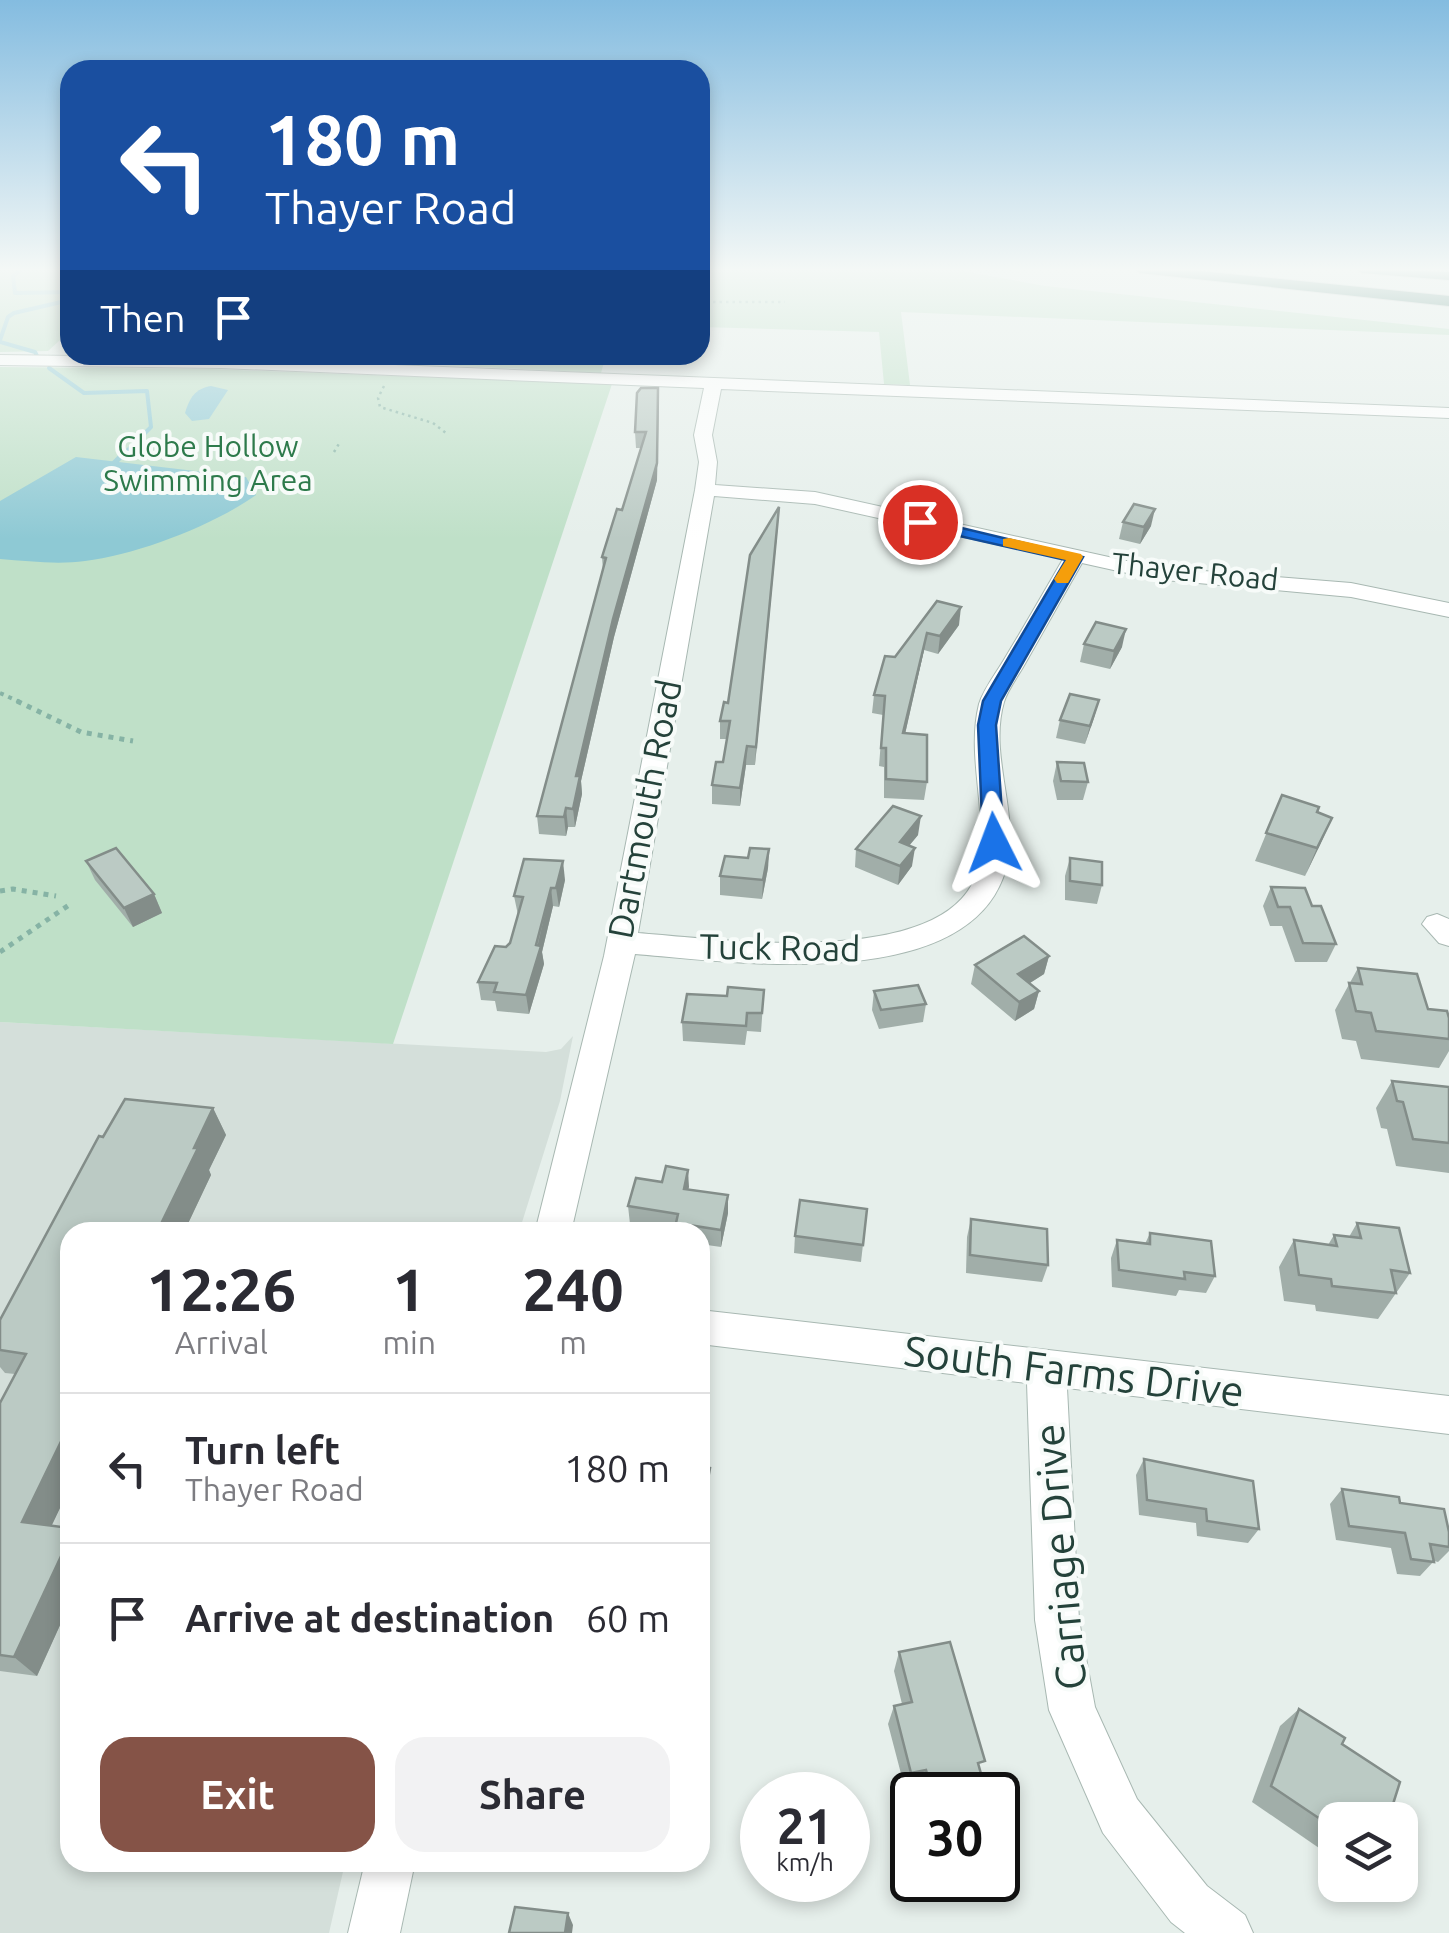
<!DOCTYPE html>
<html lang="en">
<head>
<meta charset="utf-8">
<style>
	:root { --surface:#fff; --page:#f2f2f3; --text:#2b2b33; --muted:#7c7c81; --line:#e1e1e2; --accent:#855347 }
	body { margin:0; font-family:Ubuntu,sans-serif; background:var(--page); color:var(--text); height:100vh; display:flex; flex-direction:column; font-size:38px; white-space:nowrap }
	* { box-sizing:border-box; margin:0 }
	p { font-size:32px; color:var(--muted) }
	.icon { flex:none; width:55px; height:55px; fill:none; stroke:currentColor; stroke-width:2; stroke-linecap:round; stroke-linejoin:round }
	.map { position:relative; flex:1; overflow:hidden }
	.details { position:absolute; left:60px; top:1222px; width:650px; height:650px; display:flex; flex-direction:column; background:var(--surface); border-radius:30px; box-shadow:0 5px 15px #0003 }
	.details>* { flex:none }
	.guide { position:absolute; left:60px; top:60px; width:650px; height:305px; border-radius:30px; box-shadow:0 5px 15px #0003; background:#1a4fa0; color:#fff; overflow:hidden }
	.buttons { position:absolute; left:1318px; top:1802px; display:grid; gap:20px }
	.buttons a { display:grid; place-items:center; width:100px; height:100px; border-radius:20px; background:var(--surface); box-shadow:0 5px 15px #0003; font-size:50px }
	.speed { position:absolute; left:740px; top:1772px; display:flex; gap:20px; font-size:50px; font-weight:700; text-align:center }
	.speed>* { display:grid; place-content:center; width:130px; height:130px; border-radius:50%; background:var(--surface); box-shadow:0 5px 15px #0003; line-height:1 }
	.speed small { font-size:25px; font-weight:400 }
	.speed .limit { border:5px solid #111; border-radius:15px; background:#fff; color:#111 }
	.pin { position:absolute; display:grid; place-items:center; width:85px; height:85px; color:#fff; margin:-42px; border:5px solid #fff; border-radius:50%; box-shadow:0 2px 10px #0007 }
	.me { position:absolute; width:110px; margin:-55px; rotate:357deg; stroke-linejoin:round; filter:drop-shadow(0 0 8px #0008) }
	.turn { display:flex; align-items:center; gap:35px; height:210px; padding:0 40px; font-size:45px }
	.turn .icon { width:130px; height:130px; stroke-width:2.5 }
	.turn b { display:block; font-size:70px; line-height:85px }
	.then { display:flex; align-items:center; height:95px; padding:0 40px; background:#0003; gap:20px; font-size:38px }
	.eta { display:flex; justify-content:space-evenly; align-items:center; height:170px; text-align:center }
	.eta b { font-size:60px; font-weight:600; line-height:70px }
	.button { display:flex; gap:20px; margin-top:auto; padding:20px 40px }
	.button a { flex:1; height:115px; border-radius:30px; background:var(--accent); color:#fff; font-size:40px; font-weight:600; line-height:115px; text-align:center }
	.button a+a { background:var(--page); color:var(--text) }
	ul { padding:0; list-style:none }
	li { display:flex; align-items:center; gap:30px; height:150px; padding:0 40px; border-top:2px solid var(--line) }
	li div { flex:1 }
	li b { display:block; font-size:38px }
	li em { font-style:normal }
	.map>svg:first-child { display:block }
</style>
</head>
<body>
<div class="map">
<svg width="1449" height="1933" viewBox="0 0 1449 1933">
	<rect width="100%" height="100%" fill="#e6efeb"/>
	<path fill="#d4dfda" d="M 0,1022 L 546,1052 L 561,1049 L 573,1036 L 560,1101 L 519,1232 L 70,1232 L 70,1862 L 345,1863 L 329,1933 L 0,1933 Z"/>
	<g fill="#bfe0c8">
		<path d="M 0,269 L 70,269 L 70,331 L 48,351 L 0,352 Z"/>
		<path d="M 700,269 L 952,269 L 1045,286 L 1449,329 L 1449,335 L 901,312 L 910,385 L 884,384 L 879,332 L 700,327 Z"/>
		<path d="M 244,355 L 606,355 L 601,373 Z"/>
		<path d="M 0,367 L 212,369 L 612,384 L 393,1044 L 0,1022 Z"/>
	</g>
	<g fill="#8ec9d4">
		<path d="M 211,386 L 228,390 L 209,419 L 192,421 L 185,413 C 190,397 195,389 211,386 Z"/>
		<path d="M 76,457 L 246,477 L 256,495 C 214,525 137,555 85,561 C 57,565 28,561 0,559 L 0,501 Z"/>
	</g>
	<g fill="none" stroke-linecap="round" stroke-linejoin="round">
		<g stroke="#8ec9d4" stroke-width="4">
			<path d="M 22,269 L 13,276 L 15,293 L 70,292"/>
			<path d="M 0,340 L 8,317 L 14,313 L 70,300"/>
			<path d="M 0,342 L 35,352 L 37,356"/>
			<path d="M 49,368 L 84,393 L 147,391 L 151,427 L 118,460"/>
		</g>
		<path stroke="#8ec9d4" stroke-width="5" d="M 110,467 L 120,457"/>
		<g stroke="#a8b8b2" stroke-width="2">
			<g id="minor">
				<path d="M 0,355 L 221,358 L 1449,408 L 1449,418 L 721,389 L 712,435 L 717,462 L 715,485 L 815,492 L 1154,567 L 1351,583 L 1449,603 L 1449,617 L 1351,597 L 1154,579 L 1082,563 C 1063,596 1045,629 1026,662 C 1019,675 1008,689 1004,702 C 988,756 1021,815 1006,869 C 970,996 734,962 635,954 L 571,1232 L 535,1232 L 604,956 L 695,490 L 699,462 L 694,435 L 704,388 L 221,368 L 0,365 ZM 714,496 L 815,504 L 1063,559 C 1044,592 1025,625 1005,658 C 997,672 984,688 979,704 C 966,756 988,811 979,864 C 959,973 717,939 638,933 Z"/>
				<path d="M 1437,914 L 1449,919 L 1449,946 L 1439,943 L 1422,924 L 1427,917 Z"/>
				<path d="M 700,1310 L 1449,1396 L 1449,1434 L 1067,1388 L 1079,1620 L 1095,1707 L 1137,1799 L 1207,1886 L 1245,1915 L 1253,1933 L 1185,1933 L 1171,1922 L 1103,1833 L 1049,1710 L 1035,1620 L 1027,1383 L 700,1344 Z"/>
				<path d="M 365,1862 L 415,1862 L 400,1933 L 348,1933 Z"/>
			</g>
		</g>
		<g stroke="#c2cac8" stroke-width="2">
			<g id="highway">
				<path d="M 1133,269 L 1180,269 L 1449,296 L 1449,306 L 1140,273 Z"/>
				<path d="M 1355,269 L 1449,272 L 1449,280 L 1362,273 Z"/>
			</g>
		</g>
		<g stroke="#86b3a5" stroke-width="2.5" stroke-dasharray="2.5 4" stroke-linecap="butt">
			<path d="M 700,302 L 785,302"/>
			<path d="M 384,386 L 378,398 L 380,407 L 433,423 L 446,433"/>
			<path d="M 334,452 L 340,442"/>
		</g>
		<path stroke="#86b3a5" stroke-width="4" stroke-dasharray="4 5" stroke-linecap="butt" d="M 0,693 L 22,703"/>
		<g stroke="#86b3a5" stroke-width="5" stroke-dasharray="5 6" stroke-linecap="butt">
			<path d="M 17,701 L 81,732 L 133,741"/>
			<path d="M 0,891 L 13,889 L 56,896"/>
			<path d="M 0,952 L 72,903"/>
		</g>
		<use href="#minor" fill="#fff" fill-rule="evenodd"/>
		<use href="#highway" fill="#2f6f62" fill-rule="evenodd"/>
	</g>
	<g fill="#a1aea9">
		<path d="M 659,404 L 657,480 L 614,637 L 581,781 L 582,794 L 575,827 L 568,827 L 566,836 L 539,834 L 537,816 L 603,571 L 602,557 L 622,510 L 641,448 L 636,448 L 635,432 Z"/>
		<path d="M 779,507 L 755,765 L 746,765 L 740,806 L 712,804 L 712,785 L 723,762 L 727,739 L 720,739 L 720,721 L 728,703 Z"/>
		<path d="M 1123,522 L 1151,526 L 1140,544 L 1119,539 Z"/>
		<path d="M 937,601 L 959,625 L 938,654 L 924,650 L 905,734 L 927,782 L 924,800 L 884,798 L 884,767 L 879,766 L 883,715 L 872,713 L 874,695 L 895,657 Z"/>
		<path d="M 1084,644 L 1122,647 L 1110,669 L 1080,662 Z"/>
		<path d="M 1099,700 L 1085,744 L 1056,738 L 1060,720 Z"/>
		<path d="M 1057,762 L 1088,782 L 1083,800 L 1057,800 L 1053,781 Z"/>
		<path d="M 1282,795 L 1317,812 L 1332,818 L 1305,876 L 1255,861 Z"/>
		<path d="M 918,835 L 909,846 L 912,866 L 898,885 L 855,867 L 856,849 Z"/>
		<path d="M 769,849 L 768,868 L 762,899 L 720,895 L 720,876 L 748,858 Z"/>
		<path d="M 1070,858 L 1102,885 L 1097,904 L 1065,900 L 1065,876 Z"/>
		<path d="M 86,861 L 154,894 L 162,913 L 133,927 L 95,880 Z"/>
		<path d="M 565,880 L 559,907 L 553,906 L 542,952 L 544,964 L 529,1014 L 497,1011 L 495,1001 L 481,1000 L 478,982 L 510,943 L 518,915 L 514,896 Z"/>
		<path d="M 1271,887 L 1312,906 L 1336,944 L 1327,962 L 1295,962 L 1282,926 L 1270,926 L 1263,906 Z"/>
		<path d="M 1049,956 L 1044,974 L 1030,983 L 1039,991 L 1034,1009 L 1015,1021 L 971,984 L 975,965 Z"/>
		<path d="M 1358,968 L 1428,1009 L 1449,1018 L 1449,1051 L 1439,1068 L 1361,1059 L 1356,1041 L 1342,1039 L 1335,1010 Z"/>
		<path d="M 764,990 L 761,1032 L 747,1031 L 745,1045 L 683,1041 L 682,1022 Z"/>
		<path d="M 874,991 L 926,1004 L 923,1022 L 879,1029 L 872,1010 Z"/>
		<path d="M 1392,1081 L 1449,1087 L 1449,1173 L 1396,1166 L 1387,1129 L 1381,1128 L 1376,1108 Z"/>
		<path d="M 213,1108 L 226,1135 L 209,1170 L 211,1175 L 184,1232 L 70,1232 L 70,1487 L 51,1526 L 70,1528 L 70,1603 L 37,1676 L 0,1671 L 0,1403 L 15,1374 L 5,1373 L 0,1367 L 0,1320 L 103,1137 Z"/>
		<path d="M 688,1189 L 728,1213 L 721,1247 L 700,1244 L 700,1232 L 677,1232 L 677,1231 L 630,1224 L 628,1206 Z"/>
		<path d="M 867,1209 L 861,1262 L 794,1253 L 795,1236 Z"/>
		<path d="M 971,1219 L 1048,1265 L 1042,1282 L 966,1273 L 967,1237 Z"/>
		<path d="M 1357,1223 L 1410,1273 L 1378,1319 L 1316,1311 L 1315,1305 L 1284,1301 L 1279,1267 L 1294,1240 L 1328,1245 L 1334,1235 L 1349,1237 Z"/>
		<path d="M 1150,1233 L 1215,1276 L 1206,1293 L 1179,1290 L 1176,1296 L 1112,1287 L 1111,1258 L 1117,1240 L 1145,1244 Z"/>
		<path d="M 1144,1459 L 1259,1529 L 1248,1543 L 1197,1536 L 1196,1523 L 1139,1515 L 1136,1475 Z"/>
		<path d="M 1342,1489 L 1400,1503 L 1449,1532 L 1449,1551 L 1438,1562 L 1434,1561 L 1420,1576 L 1397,1574 L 1391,1548 L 1336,1540 L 1330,1504 Z"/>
		<path d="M 899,1652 L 980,1771 L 987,1795 L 922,1795 L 919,1786 L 905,1789 L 888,1724 L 894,1706 L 902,1704 L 894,1671 Z"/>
		<path d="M 1299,1709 L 1335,1820 L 1335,1859 L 1252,1802 L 1280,1726 Z"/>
	</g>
	<g fill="#838d89">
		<path d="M 658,388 L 657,480 L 614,637 L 581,781 L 582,794 L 575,827 L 573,809 L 576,776 Z"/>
		<path d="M 779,507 L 778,524 L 755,765 L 756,747 Z"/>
		<path d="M 1155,509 L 1151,526 L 1140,544 L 1144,527 Z"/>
		<path d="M 961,607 L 959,625 L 938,654 L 940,636 Z"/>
		<path d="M 1126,629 L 1122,647 L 1110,669 L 1114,651 Z"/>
		<path d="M 927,633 L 924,650 L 901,752 L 903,733 Z"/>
		<path d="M 1099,700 L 1094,718 L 1085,744 L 1090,726 Z"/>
		<path d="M 747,746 L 746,765 L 740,806 L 740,788 Z"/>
		<path d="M 566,808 L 568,827 L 566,836 L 564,817 Z"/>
		<path d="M 921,816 L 918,835 L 897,860 L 900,842 Z"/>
		<path d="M 1332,818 L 1320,845 L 1305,876 L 1317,848 Z"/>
		<path d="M 915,848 L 912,866 L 898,885 L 900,866 Z"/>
		<path d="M 769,849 L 768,868 L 762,899 L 763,880 Z"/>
		<path d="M 563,861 L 565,880 L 559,907 L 556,888 Z"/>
		<path d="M 551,888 L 553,906 L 542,952 L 544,964 L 529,1014 L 526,995 Z"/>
		<path d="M 154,894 L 162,913 L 133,927 L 124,908 Z"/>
		<path d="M 1049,956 L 1044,974 L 1014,993 L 1018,974 Z"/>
		<path d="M 1039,991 L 1034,1009 L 1015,1021 L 1019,1002 Z"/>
		<path d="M 213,1108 L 226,1135 L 209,1170 L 211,1175 L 184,1232 L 157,1232 L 194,1148 Z"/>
		<path d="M 688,1170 L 689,1187 L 684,1206 L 684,1189 Z"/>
		<path d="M 728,1195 L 728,1213 L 721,1247 L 721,1230 Z"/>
		<path d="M 70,1423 L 70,1487 L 43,1544 L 22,1522 Z"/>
		<path d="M 710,1468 L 710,1490 L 700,1550 L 700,1524 Z"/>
		<path d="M 70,1537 L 70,1603 L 37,1676 L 14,1657 Z"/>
		<path d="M 568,1913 L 573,1925 L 572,1933 L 565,1933 Z"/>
	</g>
	<g fill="#bbcac4" stroke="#838d89" stroke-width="2.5">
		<path d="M 641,388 L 658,388 L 657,463 L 613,619 L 576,776 L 580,776 L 573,809 L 566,808 L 564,817 L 537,816 L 606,558 L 602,557 L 617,509 L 622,510 L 646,432 L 635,432 L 637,393 Z"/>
		<path d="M 1134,504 L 1155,509 L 1144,527 L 1123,522 Z"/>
		<path d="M 779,507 L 756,747 L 747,746 L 740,788 L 712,785 L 716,762 L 723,762 L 730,721 L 720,721 L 724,702 L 728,703 L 750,555 Z"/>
		<path d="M 937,601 L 961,607 L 940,636 L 927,633 L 903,733 L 927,735 L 927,782 L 886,779 L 886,748 L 881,748 L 885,696 L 874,695 L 885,656 L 895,657 Z"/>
		<path d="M 1096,622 L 1126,629 L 1114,651 L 1084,644 Z"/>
		<path d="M 1070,694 L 1099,700 L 1090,726 L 1060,720 Z"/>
		<path d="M 1057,762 L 1084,763 L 1088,782 L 1061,781 Z"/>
		<path d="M 1282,795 L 1319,807 L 1317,812 L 1332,818 L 1317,848 L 1266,833 Z"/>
		<path d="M 893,806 L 921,816 L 900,842 L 915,848 L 900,866 L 856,849 Z"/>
		<path d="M 116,848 L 154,894 L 124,908 L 86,861 Z"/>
		<path d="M 750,848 L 769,849 L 763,880 L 720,876 L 725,856 L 748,858 Z"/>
		<path d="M 1070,858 L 1102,862 L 1102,885 L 1070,881 Z"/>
		<path d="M 524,859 L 563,861 L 556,888 L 551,888 L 536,945 L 541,946 L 526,995 L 494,992 L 497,983 L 478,982 L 495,946 L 506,947 L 510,943 L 523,897 L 514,896 Z"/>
		<path d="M 1271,887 L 1305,888 L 1312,906 L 1321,906 L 1336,944 L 1303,943 L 1290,907 L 1278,907 Z"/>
		<path d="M 1024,936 L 1049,956 L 1018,974 L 1039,991 L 1019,1002 L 975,965 Z"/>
		<path d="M 1358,968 L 1417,974 L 1428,1009 L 1447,1011 L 1449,1018 L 1449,1039 L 1376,1031 L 1371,1013 L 1356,1011 L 1349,983 L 1362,984 Z"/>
		<path d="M 918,985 L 926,1004 L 881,1010 L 874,991 Z"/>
		<path d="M 728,987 L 764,990 L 762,1013 L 747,1013 L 746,1026 L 682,1022 L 687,994 L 727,996 Z"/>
		<path d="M 1392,1081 L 1449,1087 L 1449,1143 L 1413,1139 L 1403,1102 L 1397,1101 Z"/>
		<path d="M 125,1099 L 213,1108 L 194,1148 L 198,1148 L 157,1232 L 70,1232 L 70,1423 L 22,1522 L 70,1528 L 70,1537 L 14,1657 L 0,1655 L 0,1403 L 26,1354 L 0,1350 L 0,1320 L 99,1136 L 103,1137 Z"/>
		<path d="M 666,1166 L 688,1170 L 684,1189 L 728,1195 L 721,1230 L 676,1223 L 678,1214 L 628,1206 L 636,1178 L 662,1182 Z"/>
		<path d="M 800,1200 L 867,1209 L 863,1245 L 795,1236 Z"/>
		<path d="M 971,1219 L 1047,1229 L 1048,1265 L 970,1255 Z"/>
		<path d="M 1357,1223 L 1399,1228 L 1410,1273 L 1391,1270 L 1396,1293 L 1332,1286 L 1331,1279 L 1299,1275 L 1294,1240 L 1337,1246 L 1334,1235 L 1361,1238 Z"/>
		<path d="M 1150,1233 L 1211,1241 L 1215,1276 L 1184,1272 L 1185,1279 L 1119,1270 L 1117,1240 L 1150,1244 Z"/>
		<path d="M 1144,1459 L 1253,1481 L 1259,1529 L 1207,1521 L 1206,1509 L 1147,1500 Z"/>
		<path d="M 700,1466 L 710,1468 L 700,1524 Z"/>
		<path d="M 1342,1489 L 1399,1497 L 1400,1503 L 1444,1509 L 1449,1532 L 1449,1547 L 1430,1544 L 1434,1562 L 1411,1559 L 1405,1533 L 1349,1526 Z"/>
		<path d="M 950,1642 L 985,1761 L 978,1763 L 987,1795 L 933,1795 L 926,1770 L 911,1773 L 894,1706 L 912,1702 L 899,1652 Z"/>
		<path d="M 1299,1709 L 1345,1738 L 1342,1744 L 1400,1782 L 1388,1820 L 1335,1820 L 1335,1829 L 1271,1786 Z"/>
		<path d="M 515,1907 L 568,1913 L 565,1933 L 509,1933 Z"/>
	</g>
	<linearGradient id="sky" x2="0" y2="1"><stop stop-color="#84bce0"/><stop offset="0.5" stop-color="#f4f8f6"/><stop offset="1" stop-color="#f4f8f6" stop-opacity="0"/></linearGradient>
	<rect width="1449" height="539" fill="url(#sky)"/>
	<path fill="#1a73e8" stroke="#114b97" stroke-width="2.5" d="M 920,518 L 1083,557 L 1001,701 L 996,725 L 1004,843 L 994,850 L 983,843 L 978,725 L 983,701 L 1066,560 L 915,526 L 913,522 Z"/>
	<path fill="#f59e0b" d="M 1009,538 L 1081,554 L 1083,557 L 1068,583 L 1057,583 L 1054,579 L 1066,560 L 1003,546 L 1003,539 Z"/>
	<g text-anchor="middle" stroke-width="8" stroke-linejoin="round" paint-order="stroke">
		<g font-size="30" fill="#2d7a4b" stroke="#f7fbf9">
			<text x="208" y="457">Globe Hollow<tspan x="208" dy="34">Swimming Area</tspan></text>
		</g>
		<g font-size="30" fill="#24423a" stroke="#f7fbf9">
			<text transform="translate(1195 572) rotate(6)" y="10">Thayer Road</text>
		</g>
		<g font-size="35" fill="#24423a" stroke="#f7fbf9">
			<text transform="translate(645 809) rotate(-79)" y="12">Dartmouth Road</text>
			<text transform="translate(780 948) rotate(1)" y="12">Tuck Road</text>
		</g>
		<g font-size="42" fill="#24423a" stroke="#f7fbf9">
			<text transform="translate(1074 1371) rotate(7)" y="15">South Farms Drive</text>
			<text transform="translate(1060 1557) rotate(-95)" y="15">Carriage Drive</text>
		</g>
	</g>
</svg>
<div class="buttons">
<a><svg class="icon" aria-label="layers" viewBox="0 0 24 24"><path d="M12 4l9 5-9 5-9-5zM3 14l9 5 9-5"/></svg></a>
</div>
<div class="speed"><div>21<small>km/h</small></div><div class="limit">30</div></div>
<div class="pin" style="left:920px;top:522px;background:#d93025"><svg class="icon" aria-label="arrive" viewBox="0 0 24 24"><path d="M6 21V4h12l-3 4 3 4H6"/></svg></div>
<svg class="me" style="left:994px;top:843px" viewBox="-20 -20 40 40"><path d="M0-17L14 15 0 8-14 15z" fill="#1a73e8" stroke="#fff" stroke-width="4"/></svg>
<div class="guide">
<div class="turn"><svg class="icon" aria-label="left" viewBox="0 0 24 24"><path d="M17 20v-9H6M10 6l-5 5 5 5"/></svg><div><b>180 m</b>Thayer Road</div></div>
<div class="then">Then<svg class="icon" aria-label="arrive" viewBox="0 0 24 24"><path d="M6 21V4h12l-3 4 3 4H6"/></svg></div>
</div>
<section class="details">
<div class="eta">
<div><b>12:26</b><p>Arrival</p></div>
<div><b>1</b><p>min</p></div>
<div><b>240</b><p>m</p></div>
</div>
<ul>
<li><svg class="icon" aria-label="left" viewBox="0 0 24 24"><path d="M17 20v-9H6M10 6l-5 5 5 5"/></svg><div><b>Turn left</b><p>Thayer Road</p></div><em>180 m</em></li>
<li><svg class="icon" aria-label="arrive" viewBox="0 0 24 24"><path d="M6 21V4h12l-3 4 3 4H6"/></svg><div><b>Arrive at destination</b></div><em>60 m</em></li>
</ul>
<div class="button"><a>Exit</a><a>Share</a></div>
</section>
</div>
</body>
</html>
